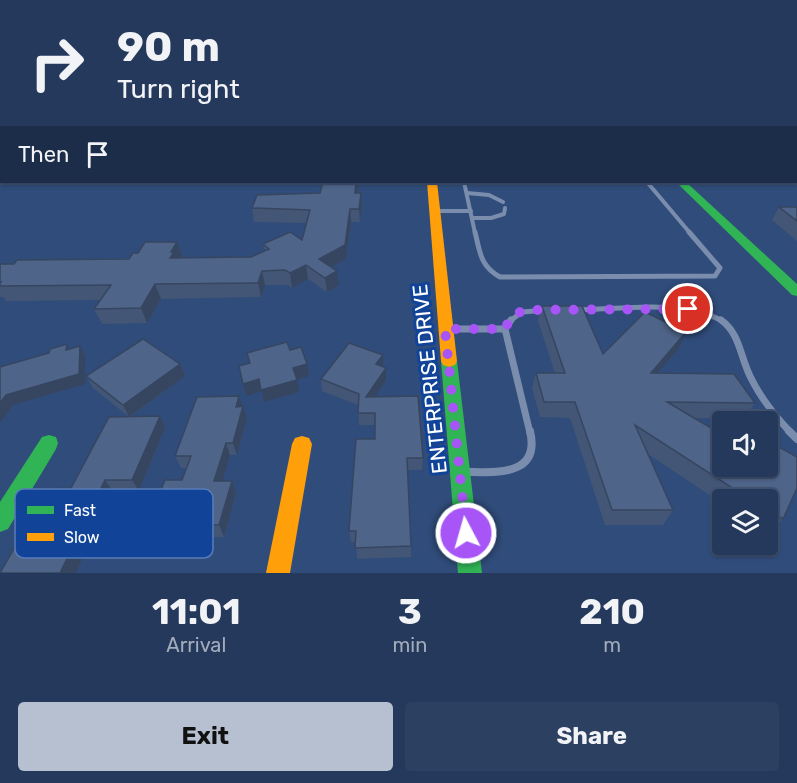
<!DOCTYPE html>
<html lang="en">
<head>
<meta charset="utf-8">
<style>
	:root { --surface:#24395c; --page:#2c4062; --text:#f1f3f6; --muted:#a3acbb; --line:#415372; --accent:#b7c0d0 }
	body { margin:0; font-family:Rubik,sans-serif; background:var(--page); color:var(--text); height:100vh; display:flex; flex-direction:column; font-size:22px; white-space:nowrap }
	* { box-sizing:border-box; margin:0 }
	p { font-size:20px; color:var(--muted) }
	.icon { flex:none; width:33px; height:33px; fill:none; stroke:currentColor; stroke-width:2; stroke-linecap:round; stroke-linejoin:round }
	.map { position:relative; height:573px; overflow:hidden }
	.drawer { display:flex; flex-direction:column; background:var(--surface); flex:1 }
	.drawer>* { flex:none }
	.top-card { position:absolute; left:0px; top:0px; width:798px; height:183px; box-shadow:0 2px 4px #0004,0 0 0 2px var(--line); background:#24395c; color:var(--text); overflow:hidden }
	.controls { position:absolute; left:712px; top:411px; display:grid; gap:12px }
	.controls a { display:grid; place-items:center; width:66px; height:66px; border-radius:6px; background:var(--surface); box-shadow:0 2px 4px #0004,0 0 0 2px var(--line); font-size:30px }
	.pin { position:absolute; display:grid; place-items:center; width:51px; height:51px; color:#fff; margin:-26px; border:3px solid #fff; border-radius:50%; box-shadow:0 2px 6px #0007 }
	.me { position:absolute; width:66px; margin:-33px; rotate:354deg; stroke-linejoin:round; filter:drop-shadow(0 0 4px #0008) }
	.turn { display:flex; align-items:center; gap:21px; height:126px; padding:0 18px; font-size:27px }
	.turn .icon { width:78px; height:78px; stroke-width:2.5 }
	.turn b { display:block; font-size:42px; line-height:51px }
	.then { display:flex; align-items:center; height:57px; padding:0 18px; background:#0003; gap:12px; font-size:22px }
	.eta { display:flex; justify-content:space-evenly; align-items:center; height:102px; text-align:center }
	.eta b { font-size:36px; font-weight:700; line-height:42px }
	.action { display:flex; gap:12px; margin-top:auto; padding:12px 18px }
	.action a { flex:1; height:69px; border-radius:6px; background:var(--accent); color:#111; font-size:24px; font-weight:700; line-height:69px; text-align:center }
	.action a+a { background:var(--page); color:var(--text) }
	.map>svg:first-child { display:block }
</style>
</head>
<body>
<div class="map">
<svg width="797" height="573" viewBox="0 0 797 573">
	<rect width="100%" height="100%" fill="#304c7a"/>
	<g fill="none" stroke-linecap="round" stroke-linejoin="round">
		<g stroke="#7a8dad" stroke-width="4">
			<path d="M 464,182 L 475,233"/>
			<path d="M 647,182 L 690,233"/>
			<path d="M 467,193 L 489,195 L 503,202"/>
			<path d="M 436,211 L 471,211"/>
			<path d="M 472,218 L 491,218 L 504,214 L 505,208"/>
		</g>
		<g stroke="#7a8dad" stroke-width="5">
			<path d="M 475,232 C 480,252 480,266 500,277 L 715,276 L 720,268 L 689,232"/>
			<path d="M 578,310 C 624,309 681,299 723,321"/>
			<path d="M 510,321 L 522,312 L 548,310"/>
		</g>
		<g stroke="#7a8dad" stroke-width="7">
			<path d="M 511,320 L 505,329 L 530,433"/>
			<path d="M 721,320 C 741,334 740,359 752,380 C 762,400 776,417 791,433"/>
			<path d="M 450,329 L 505,329"/>
		</g>
		<g stroke="#7a8dad" stroke-width="8">
			<path d="M 789,431 L 797,439"/>
			<path d="M 465,472 C 495,472 541,477 530,431"/>
		</g>
		<g fill="#30b455" fill-rule="evenodd">
			<path d="M 676,182 L 686,182 L 797,284 L 797,296 L 792,295 Z"/>
			<path d="M 449,355 L 455,357 L 457,361 L 482,573 L 458,573 L 441,361 L 443,357 Z"/>
			<path d="M 49,435 L 56,437 L 58,443 L 56,449 L 8,529 L 0,532 L 0,502 L 42,437 Z"/>
		</g>
		<g fill="#ff9f0a" fill-rule="evenodd">
			<rect x="796" y="146" width="1" height="6"/>
			<path d="M 427,182 L 437,182 L 457,361 L 455,365 L 449,367 L 443,365 L 441,361 Z"/>
			<path d="M 302,436 L 309,438 L 312,444 L 290,573 L 266,573 L 292,444 L 295,438 Z"/>
		</g>
	</g>
	<g fill="#435676">
		<path d="M 359,182 L 357,193 L 361,193 L 362,206 L 360,222 L 351,222 L 346,259 L 331,267 L 339,285 L 327,292 L 308,279 L 292,288 L 288,285 L 265,285 L 261,297 L 161,299 L 147,323 L 102,324 L 94,309 L 100,300 L 6,301 L 3,297 L 0,297 L 0,264 L 182,256 L 180,258 L 251,257 L 265,251 L 263,244 L 302,240 L 306,223 L 254,222 L 252,208 L 320,193 Z"/>
		<path d="M 779,207 L 797,207 L 797,241 L 772,220 Z"/>
		<path d="M 542,306 L 603,354 L 679,348 L 657,373 L 755,403 L 744,418 L 694,418 L 768,466 L 768,445 L 770,442 L 783,519 L 769,534 L 768,500 L 723,500 L 723,504 L 648,454 L 673,510 L 663,525 L 605,525 L 570,418 L 540,417 L 532,388 L 536,373 L 555,373 L 538,321 Z"/>
		<path d="M 383,355 L 383,367 L 386,380 L 375,396 L 423,458 L 422,470 L 407,470 L 411,546 L 411,557 L 357,559 L 356,542 L 351,542 L 349,531 L 375,439 L 375,425 L 359,425 L 358,405 L 322,391 L 321,379 Z"/>
		<path d="M 180,364 L 185,376 L 131,416 L 160,416 L 165,427 L 139,491 L 113,492 L 101,518 L 106,524 L 92,555 L 84,555 L 76,573 L 0,573 L 71,488 L 128,416 L 93,388 L 86,376 Z"/>
		<path d="M 239,396 L 247,418 L 237,455 L 230,455 L 222,481 L 232,481 L 236,493 L 224,537 L 207,537 L 201,558 L 164,558 L 157,547 L 159,543 L 151,543 L 144,532 L 182,480 L 186,468 L 181,468 L 175,456 Z"/>
	</g>
	<g fill="#374660">
		<path d="M 356,182 L 359,182 L 356,206 L 355,193 Z"/>
		<path d="M 361,193 L 362,206 L 360,222 L 359,209 Z"/>
		<path d="M 350,209 L 351,222 L 346,259 L 320,273 L 319,259 Z"/>
		<path d="M 177,242 L 182,256 L 178,263 L 170,258 L 171,252 Z"/>
		<path d="M 306,265 L 308,279 L 292,288 L 290,273 Z"/>
		<path d="M 262,271 L 265,285 L 261,297 L 258,283 Z"/>
		<path d="M 337,271 L 339,285 L 327,292 L 325,278 Z"/>
		<path d="M 155,284 L 161,299 L 147,323 L 141,308 Z"/>
		<path d="M 686,332 L 679,348 L 644,389 L 651,373 Z"/>
		<path d="M 80,346 L 85,356 L 85,384 L 13,405 L 0,423 L 0,403 L 6,395 Z"/>
		<path d="M 383,355 L 383,367 L 376,364 Z"/>
		<path d="M 180,364 L 185,376 L 129,417 L 123,405 Z"/>
		<path d="M 307,364 L 309,376 L 295,380 L 293,368 Z"/>
		<path d="M 386,368 L 386,380 L 367,409 L 366,397 Z"/>
		<path d="M 259,379 L 297,380 L 299,392 L 264,402 L 262,391 L 246,396 L 243,384 Z"/>
		<path d="M 239,396 L 247,418 L 237,455 L 233,443 L 236,407 Z"/>
		<path d="M 160,416 L 165,427 L 139,491 L 132,480 Z"/>
		<path d="M 226,443 L 230,455 L 219,493 L 214,481 Z"/>
		<path d="M 105,480 L 113,492 L 101,518 L 106,524 L 92,555 L 82,544 L 89,513 Z"/>
		<path d="M 232,481 L 236,493 L 224,537 L 219,525 Z"/>
		<path d="M 201,525 L 207,537 L 201,558 L 195,547 Z"/>
		<path d="M 74,544 L 84,555 L 76,573 L 60,573 Z"/>
	</g>
	<g fill="#4e6489" stroke="#374660" stroke-width="1.5">
		<path d="M 323,182 L 356,182 L 355,193 L 361,193 L 359,209 L 350,209 L 345,245 L 319,259 L 337,271 L 325,278 L 306,265 L 290,273 L 285,270 L 262,271 L 258,283 L 155,284 L 141,308 L 94,309 L 111,285 L 0,286 L 0,283 L 1,282 L 0,282 L 0,264 L 14,264 L 17,260 L 129,259 L 133,253 L 138,253 L 145,242 L 177,242 L 171,252 L 174,252 L 170,258 L 251,257 L 269,249 L 263,244 L 290,232 L 302,240 L 310,210 L 252,208 L 257,195 L 320,193 Z"/>
		<path d="M 779,207 L 797,207 L 797,221 Z"/>
		<path d="M 542,306 L 582,306 L 603,354 L 645,312 L 686,332 L 651,373 L 734,374 L 755,403 L 667,402 L 723,435 L 723,466 L 768,466 L 768,446 L 770,442 L 797,457 L 797,488 L 783,519 L 768,510 L 768,500 L 751,500 L 635,425 L 673,510 L 612,510 L 575,402 L 544,402 L 536,373 L 565,373 Z"/>
		<path d="M 143,339 L 180,364 L 123,405 L 86,376 Z"/>
		<path d="M 287,342 L 290,350 L 301,347 L 307,364 L 293,368 L 297,380 L 261,390 L 259,379 L 243,384 L 239,366 L 250,363 L 247,353 Z"/>
		<path d="M 349,343 L 383,355 L 376,364 L 386,368 L 366,397 L 418,396 L 423,458 L 407,458 L 411,546 L 355,548 L 356,531 L 349,531 L 356,439 L 375,439 L 375,413 L 358,413 L 359,394 L 321,379 Z"/>
		<path d="M 67,344 L 66,350 L 80,346 L 79,374 L 6,395 L 0,403 L 0,367 L 49,353 L 50,349 Z"/>
		<path d="M 239,396 L 236,407 L 243,406 L 233,443 L 226,443 L 214,481 L 232,481 L 219,525 L 201,525 L 195,547 L 157,547 L 163,532 L 144,532 L 165,480 L 182,480 L 191,456 L 175,456 L 197,397 Z"/>
		<path d="M 160,416 L 132,480 L 105,480 L 89,513 L 97,513 L 82,544 L 74,544 L 60,573 L 0,573 L 48,489 L 71,488 L 109,417 Z"/>
	</g>
	<linearGradient id="sky" x2="0" y2="1"><stop stop-color="#1a2a43"/><stop offset="0.57" stop-color="#48618d"/><stop offset="1" stop-color="#48618d" stop-opacity="0"/></linearGradient>
	<rect width="797" height="188" fill="url(#sky)"/>
	<g fill="none" stroke-linecap="round" stroke-linejoin="round">
		<path stroke="#a855f7" stroke-width="10" stroke-dasharray="0 18" d="M 466,533 L 445,329 L 505,329 C 511,316 516,312 529,310 L 688,309"/>
	</g>
	<g text-anchor="middle" stroke-width="6" stroke-linejoin="round" paint-order="stroke">
		<g font-size="21" fill="#fff" stroke="#149">
			<text transform="translate(430 379) rotate(-96)" y="7">ENTERPRISE DRIVE</text>
		</g>
	</g>
	<rect x="15" y="489" width="198" height="69" rx="9" fill="#149" stroke="#587cb8" stroke-width="1.5"/>
	<rect x="27" y="506" width="27" height="8" fill="#30b455"/>
	<rect x="27" y="533" width="27" height="8" fill="#ff9f0a"/>
	<g font-size="16" fill="#fff">
		<text x="64" y="516">Fast</text>
		<text x="64" y="543">Slow</text>
	</g>
</svg>
<div class="controls">
<a><svg class="icon" aria-label="sound" viewBox="0 0 24 24"><path d="M4 9h4l5-4v14l-5-4H4zM17 9q2 3 0 6"/></svg></a>
<a><svg class="icon" aria-label="layers" viewBox="0 0 24 24"><path d="M12 4l9 5-9 5-9-5zM3 14l9 5 9-5"/></svg></a>
</div>
<div class="pin" style="left:688px;top:309px;background:#d93025"><svg class="icon" aria-label="arrive" viewBox="0 0 24 24"><path d="M6 21V4h12l-3 4 3 4H6"/></svg></div>
<svg class="me" style="left:466px;top:533px" viewBox="-20 -20 40 40"><circle r="17" fill="#a855f7" stroke="#fff" stroke-width="3"/><path d="M0-11L8 9 0 5-8 9z" fill="#fff"/></svg>
<div class="top-card">
<div class="turn"><svg class="icon" aria-label="right" viewBox="0 0 24 24"><path d="M7 20v-9h11M14 6l5 5-5 5"/></svg><div><b>90 m</b>Turn right</div></div>
<div class="then">Then<svg class="icon" aria-label="arrive" viewBox="0 0 24 24"><path d="M6 21V4h12l-3 4 3 4H6"/></svg></div>
</div>
</div>
<section class="drawer">
<div class="eta">
<div><b>11:01</b><p>Arrival</p></div>
<div><b>3</b><p>min</p></div>
<div><b>210</b><p>m</p></div>
</div>
<div class="action"><a>Exit</a><a>Share</a></div>
</section>
</body>
</html>
